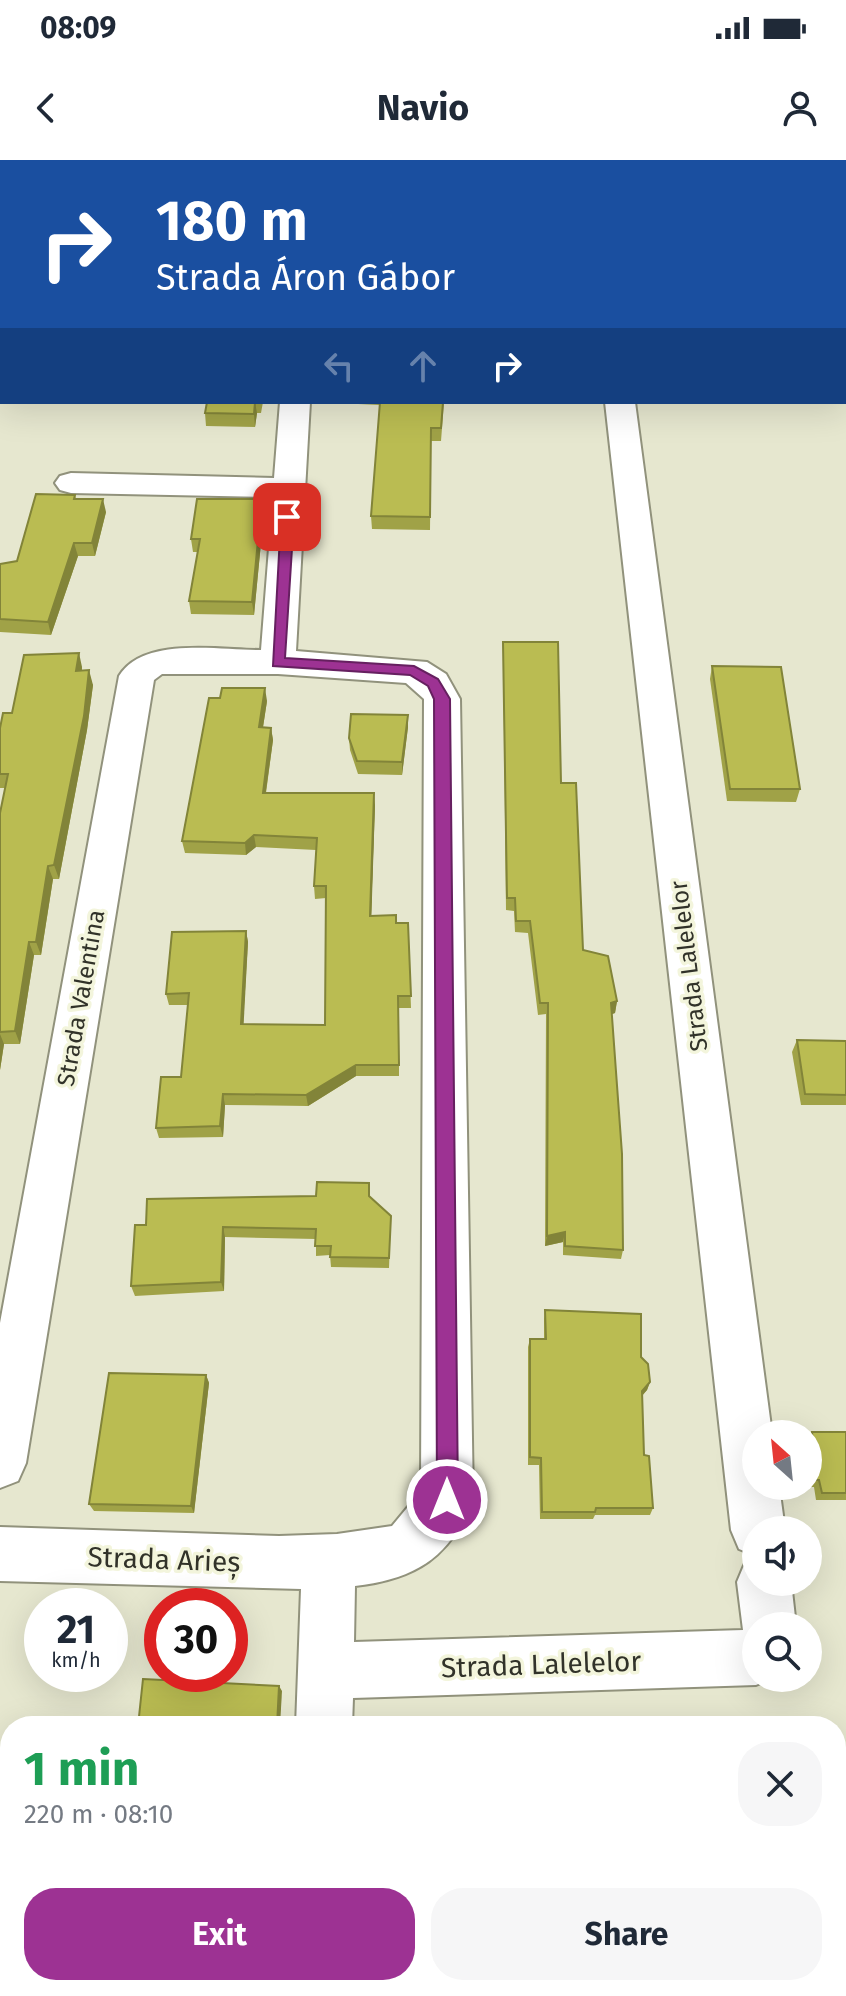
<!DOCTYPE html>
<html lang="en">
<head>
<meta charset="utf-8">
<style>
	:root { --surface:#fff; --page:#f6f6f7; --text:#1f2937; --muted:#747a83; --accent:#9d3293 }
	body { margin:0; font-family:"Fira Sans",sans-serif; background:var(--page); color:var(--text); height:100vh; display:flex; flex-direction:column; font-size:30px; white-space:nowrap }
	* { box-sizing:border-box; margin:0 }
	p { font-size:26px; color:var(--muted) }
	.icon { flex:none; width:44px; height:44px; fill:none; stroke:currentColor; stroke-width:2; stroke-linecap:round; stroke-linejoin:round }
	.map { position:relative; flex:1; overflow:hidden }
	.drawer { position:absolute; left:0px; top:1556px; width:846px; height:280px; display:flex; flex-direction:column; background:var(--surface); border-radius:32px 32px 0 0; box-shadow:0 8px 32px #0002 }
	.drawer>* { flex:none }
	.guide { position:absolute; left:0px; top:0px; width:846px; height:244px; box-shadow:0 8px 32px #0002; background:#1a4fa0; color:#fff; overflow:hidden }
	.needle { width:52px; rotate:333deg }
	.controls { position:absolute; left:742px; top:1260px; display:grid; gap:16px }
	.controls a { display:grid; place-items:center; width:80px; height:80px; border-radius:50%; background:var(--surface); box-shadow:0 8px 32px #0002; font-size:40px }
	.speed { position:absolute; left:24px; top:1428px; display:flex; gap:16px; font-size:40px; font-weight:700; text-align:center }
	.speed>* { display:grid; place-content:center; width:104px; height:104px; border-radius:50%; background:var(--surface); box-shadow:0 8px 32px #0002; line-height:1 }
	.speed small { font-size:20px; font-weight:400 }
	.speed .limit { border:12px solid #d22; background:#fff; color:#111 }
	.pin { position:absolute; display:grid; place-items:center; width:68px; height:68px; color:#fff; margin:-34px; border-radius:16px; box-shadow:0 4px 12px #0006 }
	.me { position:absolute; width:88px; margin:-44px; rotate:0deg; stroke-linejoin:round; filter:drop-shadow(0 0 6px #0008) }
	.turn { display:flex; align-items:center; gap:28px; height:168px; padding:0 24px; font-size:36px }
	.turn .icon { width:104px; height:104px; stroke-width:2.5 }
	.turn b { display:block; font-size:56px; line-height:68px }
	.lanes { display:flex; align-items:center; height:76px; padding:0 24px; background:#0003; justify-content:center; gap:40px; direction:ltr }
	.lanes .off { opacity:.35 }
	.round { display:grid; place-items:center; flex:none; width:84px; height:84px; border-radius:32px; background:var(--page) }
	.headline { display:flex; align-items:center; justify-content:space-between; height:136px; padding:0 24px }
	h1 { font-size:48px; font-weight:700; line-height:60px; color:#1e9e55 }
	.cta { display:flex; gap:16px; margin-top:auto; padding:16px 24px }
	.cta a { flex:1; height:92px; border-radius:32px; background:var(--accent); color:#fff; font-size:32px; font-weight:700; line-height:92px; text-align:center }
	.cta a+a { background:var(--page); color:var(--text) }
	.status { display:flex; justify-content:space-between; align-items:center; height:56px; padding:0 40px; background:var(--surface); direction:ltr }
	.status svg { height:22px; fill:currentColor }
	header { display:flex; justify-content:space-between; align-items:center; height:104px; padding:0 24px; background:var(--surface); font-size:36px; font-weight:700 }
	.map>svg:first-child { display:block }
</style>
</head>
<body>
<div class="status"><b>08:09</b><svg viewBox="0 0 49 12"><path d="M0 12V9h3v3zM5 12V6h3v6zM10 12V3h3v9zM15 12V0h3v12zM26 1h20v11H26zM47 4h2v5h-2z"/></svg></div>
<header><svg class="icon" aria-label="back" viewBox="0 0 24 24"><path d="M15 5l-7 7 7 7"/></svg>Navio<svg class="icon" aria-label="person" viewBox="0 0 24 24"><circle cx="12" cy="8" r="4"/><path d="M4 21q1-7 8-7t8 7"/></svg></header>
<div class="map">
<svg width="846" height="1836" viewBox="0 0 846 1836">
	<rect width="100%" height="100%" fill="#e6e7cf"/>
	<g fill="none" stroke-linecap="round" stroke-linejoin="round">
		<g stroke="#91927c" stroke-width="4">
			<g id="minor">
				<rect x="691" y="0" width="26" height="2"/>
				<path d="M 280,242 L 310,242 L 296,491 L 427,502 L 446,514 L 460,539 L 473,1340 C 450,1397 416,1419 355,1426 L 354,1482 L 743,1470 L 737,1422 L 745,1403 L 756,1398 L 756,1422 L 791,1422 L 796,1466 L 756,1466 L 756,1518 L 772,1518 L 756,1525 L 353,1538 L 352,1566 L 296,1566 L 301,1429 L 0,1421 L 0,1367 L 279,1376 L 337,1374 L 392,1366 L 421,1331 L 424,539 L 406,523 L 278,514 L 162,514 L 154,520 L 26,1303 L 18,1321 L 0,1328 L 0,1163 L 119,516 C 143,476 220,490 261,490 L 273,337 L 71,333 L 60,330 L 55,323 L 60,316 L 71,313 L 274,318 Z"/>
				<path d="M 605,242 L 635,242 L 772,1274 L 756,1274 L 756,1326 L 779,1326 L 785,1370 L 756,1370 L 756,1396 L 739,1389 L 731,1370 Z"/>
				<rect x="281" y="1826" width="62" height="10"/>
			</g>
		</g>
		<g stroke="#91927c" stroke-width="4">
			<g id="tertiary">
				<rect x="844" y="57" width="2" height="16"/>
				<rect x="0" y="59" width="2" height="16"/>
			</g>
		</g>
		<use href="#minor" fill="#fff" fill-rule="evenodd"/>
		<use href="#tertiary" fill="#fff" fill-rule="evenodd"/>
	</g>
	<g fill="#a0a247">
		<path d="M 758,0 L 846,0 L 846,53 L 844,53 L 844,2 L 759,2 Z"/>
		<path d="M 844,79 L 846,79 L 846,176 L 844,169 Z"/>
		<path d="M 207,242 L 263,242 L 261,253 L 257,253 L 255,267 L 206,266 L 205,253 Z"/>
		<path d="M 357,242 L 444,242 L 441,281 L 431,281 L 430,370 L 372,369 L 371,356 L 380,245 L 358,244 Z"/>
		<path d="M 75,335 L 76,339 L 106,352 L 95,396 L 78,396 L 51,475 L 0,472 L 0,404 L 17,401 Z"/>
		<path d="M 264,352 L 254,455 L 191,454 L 189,441 L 198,392 L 193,392 L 191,379 Z"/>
		<path d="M 503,482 L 561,623 L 583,790 L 617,841 L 615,853 L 612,854 L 623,1090 L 621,1099 L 563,1095 L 563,1082 L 545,1086 L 546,854 L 538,855 L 528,773 L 515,772 L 514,751 L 506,750 Z"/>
		<path d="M 712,506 L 800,629 L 796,642 L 727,641 L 710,519 Z"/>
		<path d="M 82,507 L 82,510 L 93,525 L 87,570 L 59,719 L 53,719 L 41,795 L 34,795 L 20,884 L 4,884 L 0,910 L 0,653 L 5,628 L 0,628 L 0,568 L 12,553 Z"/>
		<path d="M 267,541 L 263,567 L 271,568 L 273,580 L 266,633 L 375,645 L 371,756 L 396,763 L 408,763 L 411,848 L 399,848 L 399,916 L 356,916 L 308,946 L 225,945 L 223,977 L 159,978 L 156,968 L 181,917 L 188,845 L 169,845 L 166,834 L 246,771 L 248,782 L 243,864 L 325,865 L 326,738 L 315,739 L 314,726 L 316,690 L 256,687 L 246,695 L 185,693 L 182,681 Z"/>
		<path d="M 408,555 L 408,567 L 402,615 L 358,614 L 350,590 L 349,578 Z"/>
		<path d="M 797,880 L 846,881 L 846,945 L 801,945 L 792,892 Z"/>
		<path d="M 370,1037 L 391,1056 L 389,1108 L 331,1107 L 330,1095 L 316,1096 L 316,1079 L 225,1077 L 224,1131 L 135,1136 L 131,1126 L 146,1065 Z"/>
		<path d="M 545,1150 L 641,1197 L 650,1222 L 647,1230 L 642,1236 L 644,1295 L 653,1348 L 650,1355 L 595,1355 L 593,1359 L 540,1359 L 539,1305 L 528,1305 L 528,1187 L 530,1179 L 544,1179 L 544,1159 Z"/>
		<path d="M 206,1215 L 209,1223 L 194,1353 L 94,1351 L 89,1344 Z"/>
		<path d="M 812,1272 L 846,1272 L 846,1340 L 816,1340 L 814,1327 L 800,1327 L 800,1326 L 808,1326 L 808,1278 Z"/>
	</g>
	<g fill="#828439">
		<path d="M 2,198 L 2,223 L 0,231 L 0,206 Z"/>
		<path d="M 255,242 L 257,253 L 255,267 L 254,254 Z"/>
		<path d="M 103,339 L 106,352 L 95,396 L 92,383 Z"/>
		<path d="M 262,339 L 264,352 L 254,455 L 252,442 Z"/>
		<path d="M 74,383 L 78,396 L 51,475 L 48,462 Z"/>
		<path d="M 79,493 L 82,507 L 80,525 L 76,511 Z"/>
		<path d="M 89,510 L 93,525 L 87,570 L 59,719 L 54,705 Z"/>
		<path d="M 265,528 L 267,541 L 261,580 L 259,567 Z"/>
		<path d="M 408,555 L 408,567 L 402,615 L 402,602 Z"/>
		<path d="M 271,568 L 273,580 L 264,645 L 263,633 Z"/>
		<path d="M 374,633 L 375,645 L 371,768 L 370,756 Z"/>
		<path d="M 254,675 L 256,687 L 246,695 L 245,683 Z"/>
		<path d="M 48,706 L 53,719 L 41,795 L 36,782 Z"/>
		<path d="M 246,771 L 248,782 L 243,876 L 241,864 Z"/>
		<path d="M 29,782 L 34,795 L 20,884 L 15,871 Z"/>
		<path d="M 617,841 L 615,853 L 609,855 L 611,843 Z"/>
		<path d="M 0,874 L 4,884 L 0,910 Z"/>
		<path d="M 356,905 L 356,916 L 308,946 L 306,935 Z"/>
		<path d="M 223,934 L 225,945 L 223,977 L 220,966 Z"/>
		<path d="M 223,1067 L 225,1077 L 224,1131 L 221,1122 Z"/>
		<path d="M 565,1072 L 563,1082 L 545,1086 L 547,1076 Z"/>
		<path d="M 206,1215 L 209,1223 L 194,1353 L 191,1346 Z"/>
		<path d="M 650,1222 L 647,1230 L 639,1239 L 642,1231 Z"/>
		<path d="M 279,1526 L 282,1531 L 280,1566 L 277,1566 Z"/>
		<rect x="236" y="1826" width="3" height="10"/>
	</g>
	<g fill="#babc52" stroke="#828439" stroke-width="2">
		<rect x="32" y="0" width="31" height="2"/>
		<rect x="66" y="0" width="53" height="2"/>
		<path d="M 331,0 L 662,0 L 663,2 L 331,2 Z"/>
		<path d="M 812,0 L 846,0 L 846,40 L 844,34 L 844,2 Z"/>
		<path d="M 0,72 L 2,72 L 2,198 L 0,206 Z"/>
		<path d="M 844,79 L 846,79 L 846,151 L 844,144 Z"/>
		<path d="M 207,242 L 255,242 L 254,254 L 205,253 Z"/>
		<path d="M 380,242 L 443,242 L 441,268 L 431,268 L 430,357 L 371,356 Z"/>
		<path d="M 36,334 L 75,335 L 74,339 L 103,339 L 92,383 L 74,383 L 48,462 L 0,459 L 0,404 L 17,401 Z"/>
		<path d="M 197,339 L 262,339 L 252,442 L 189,441 L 200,379 L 191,379 Z"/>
		<path d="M 503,482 L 558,482 L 561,623 L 576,623 L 583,790 L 608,796 L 617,841 L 611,843 L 622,994 L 623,1090 L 565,1086 L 565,1072 L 547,1076 L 548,843 L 540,843 L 530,761 L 516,761 L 515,738 L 507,738 Z"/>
		<path d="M 79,493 L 76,511 L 89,510 L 84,556 L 54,705 L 48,706 L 36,782 L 29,782 L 15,871 L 0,872 L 0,653 L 8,614 L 0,614 L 0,568 L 3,553 L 12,553 L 24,495 Z"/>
		<path d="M 712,506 L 781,507 L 800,629 L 730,629 Z"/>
		<path d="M 222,528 L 265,528 L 259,567 L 271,568 L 263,633 L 374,633 L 370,756 L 396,755 L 396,763 L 408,763 L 411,836 L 398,836 L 399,905 L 356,905 L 306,935 L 223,934 L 220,966 L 156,968 L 161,917 L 181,917 L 189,833 L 166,834 L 172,772 L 246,771 L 241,864 L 325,865 L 326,726 L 314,726 L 317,678 L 254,675 L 245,683 L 182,681 L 209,538 L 220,538 Z"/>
		<path d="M 351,554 L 408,555 L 402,602 L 357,601 L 349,578 Z"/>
		<path d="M 797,880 L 846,881 L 846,935 L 805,934 Z"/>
		<path d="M 317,1022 L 369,1023 L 369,1036 L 391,1056 L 389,1098 L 330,1097 L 331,1086 L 315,1086 L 316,1069 L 223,1067 L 221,1122 L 131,1126 L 135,1065 L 146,1065 L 147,1039 L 316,1036 Z"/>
		<path d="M 545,1150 L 641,1154 L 641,1197 L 648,1204 L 650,1222 L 642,1231 L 644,1295 L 649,1296 L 653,1348 L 596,1348 L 595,1352 L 542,1352 L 541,1298 L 530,1297 L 530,1179 L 546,1179 Z"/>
		<path d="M 109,1213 L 206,1215 L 191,1346 L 89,1344 Z"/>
		<path d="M 812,1272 L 846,1272 L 846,1333 L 822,1333 L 819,1320 L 808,1320 L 808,1283 L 813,1284 Z"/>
		<path d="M 143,1519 L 279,1526 L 277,1566 L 138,1566 Z"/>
		<path d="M 158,1826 L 236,1826 L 236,1836 L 157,1836 Z"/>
	</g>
	<path fill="#9d3293" stroke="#662060" stroke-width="2" d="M 287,353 L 294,357 L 285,498 L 414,506 L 438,519 L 450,539 L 458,1340 L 455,1347 L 447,1350 L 440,1347 L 437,1340 L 434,539 L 428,526 L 410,515 L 273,506 L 281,357 Z"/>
	<g text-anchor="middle" stroke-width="7" stroke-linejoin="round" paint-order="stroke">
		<g font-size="24" fill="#313229" stroke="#f3f5dc">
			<text transform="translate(689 806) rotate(-97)" y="8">Strada Lalelelor</text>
			<text transform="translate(81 838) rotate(-80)" y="8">Strada Valentina</text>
		</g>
		<g font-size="28" fill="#313229" stroke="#f3f5dc">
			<text transform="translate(164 1399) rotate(2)" y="10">Strada Arieș</text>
			<text transform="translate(541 1504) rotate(-2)" y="10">Strada Lalelelor</text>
		</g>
	</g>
</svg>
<div class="controls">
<a><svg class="needle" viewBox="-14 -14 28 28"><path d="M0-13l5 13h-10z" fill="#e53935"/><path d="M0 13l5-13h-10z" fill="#747a83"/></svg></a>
<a><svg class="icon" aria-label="sound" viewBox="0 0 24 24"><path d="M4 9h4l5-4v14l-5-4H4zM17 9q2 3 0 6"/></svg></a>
<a><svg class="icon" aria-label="search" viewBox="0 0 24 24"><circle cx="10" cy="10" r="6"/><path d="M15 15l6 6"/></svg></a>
</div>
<div class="speed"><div>21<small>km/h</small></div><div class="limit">30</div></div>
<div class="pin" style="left:287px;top:357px;background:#d93025"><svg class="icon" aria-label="arrive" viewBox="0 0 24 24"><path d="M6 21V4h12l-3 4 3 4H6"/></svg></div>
<svg class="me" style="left:447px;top:1340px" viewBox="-20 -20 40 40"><circle r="17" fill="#9d3293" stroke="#fff" stroke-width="3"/><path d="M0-11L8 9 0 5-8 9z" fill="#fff"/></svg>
<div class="guide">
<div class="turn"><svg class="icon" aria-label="right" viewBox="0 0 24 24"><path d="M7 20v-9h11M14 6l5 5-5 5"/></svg><div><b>180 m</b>Strada Áron Gábor</div></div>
<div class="lanes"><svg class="icon off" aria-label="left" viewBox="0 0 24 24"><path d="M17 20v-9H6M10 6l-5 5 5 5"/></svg><svg class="icon off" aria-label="ahead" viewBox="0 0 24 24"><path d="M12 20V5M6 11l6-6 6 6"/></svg><svg class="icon" aria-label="right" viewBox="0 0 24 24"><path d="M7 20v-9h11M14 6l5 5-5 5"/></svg></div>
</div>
<section class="drawer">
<div class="headline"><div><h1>1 min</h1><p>220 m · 08:10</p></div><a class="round"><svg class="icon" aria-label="close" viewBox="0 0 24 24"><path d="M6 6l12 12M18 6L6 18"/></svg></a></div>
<div class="cta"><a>Exit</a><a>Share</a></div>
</section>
</div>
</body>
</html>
